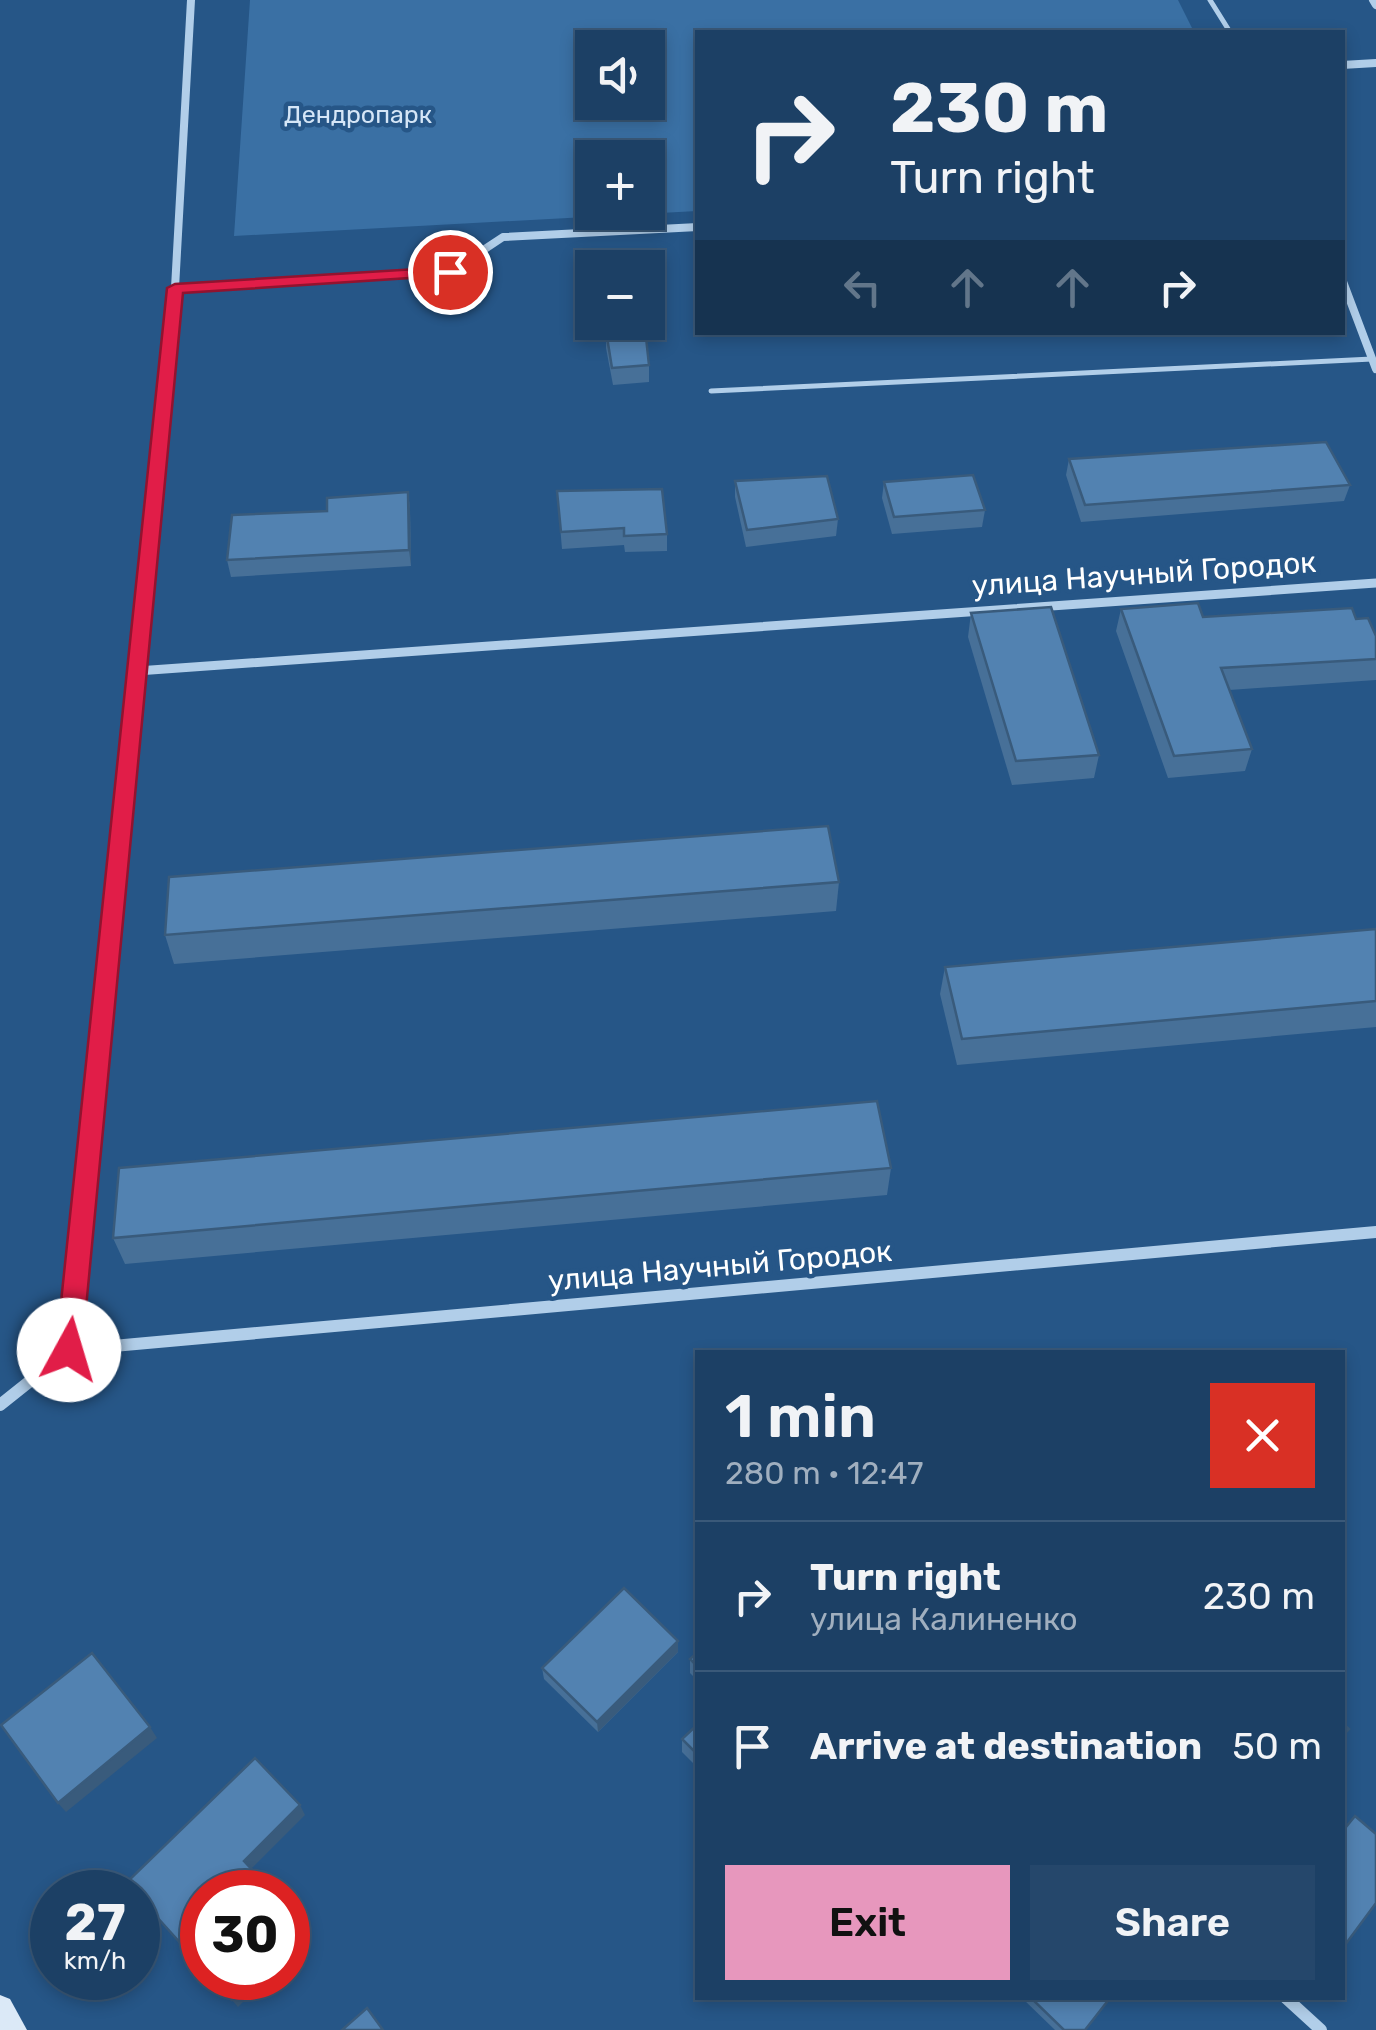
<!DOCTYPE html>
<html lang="en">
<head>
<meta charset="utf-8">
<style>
	:root { --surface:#1c4065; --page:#25476b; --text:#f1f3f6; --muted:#a0afbf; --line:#3a5979; --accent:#e797bd }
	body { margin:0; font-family:Rubik,sans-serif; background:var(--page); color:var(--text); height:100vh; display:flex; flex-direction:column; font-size:38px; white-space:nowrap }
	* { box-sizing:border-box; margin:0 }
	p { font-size:32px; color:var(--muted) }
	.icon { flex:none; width:55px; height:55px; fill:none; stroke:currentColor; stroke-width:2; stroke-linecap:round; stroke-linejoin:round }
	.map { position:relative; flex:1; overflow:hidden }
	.details { position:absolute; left:695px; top:1350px; width:650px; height:650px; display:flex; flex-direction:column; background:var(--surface); border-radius:0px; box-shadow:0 5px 15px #0003,0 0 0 2px var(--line) }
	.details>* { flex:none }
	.guide { position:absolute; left:695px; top:30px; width:650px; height:305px; border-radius:0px; box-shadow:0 5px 15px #0003,0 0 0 2px var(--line); background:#1c4065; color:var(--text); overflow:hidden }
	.buttons { position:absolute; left:575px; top:30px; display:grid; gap:20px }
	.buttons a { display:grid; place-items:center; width:90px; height:90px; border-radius:0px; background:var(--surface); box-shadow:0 5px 15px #0003,0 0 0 2px var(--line); font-size:50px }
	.speed { position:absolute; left:30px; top:1870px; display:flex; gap:20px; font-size:50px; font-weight:700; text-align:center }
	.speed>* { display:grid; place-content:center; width:130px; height:130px; border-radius:50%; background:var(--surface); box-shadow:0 5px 15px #0003,0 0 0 2px var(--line); line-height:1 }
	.speed small { font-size:25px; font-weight:400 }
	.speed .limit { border:15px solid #d22; background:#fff; color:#111 }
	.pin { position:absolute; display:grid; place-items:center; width:85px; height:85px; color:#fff; margin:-42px; border:5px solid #fff; border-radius:50%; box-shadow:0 2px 10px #0007 }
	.me { position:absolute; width:110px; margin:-55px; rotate:6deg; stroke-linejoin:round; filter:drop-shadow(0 0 8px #0008) }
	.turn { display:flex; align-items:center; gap:35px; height:210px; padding:0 30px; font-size:45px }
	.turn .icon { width:130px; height:130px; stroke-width:2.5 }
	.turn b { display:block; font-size:70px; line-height:85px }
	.lanes { display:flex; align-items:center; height:95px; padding:0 30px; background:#0003; justify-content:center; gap:50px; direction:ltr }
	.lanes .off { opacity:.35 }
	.round { display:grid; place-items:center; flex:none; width:105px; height:105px; border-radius:0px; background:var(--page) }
	.overview { display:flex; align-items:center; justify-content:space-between; height:170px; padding:0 30px }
	h1 { font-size:60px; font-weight:600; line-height:75px }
	.cta { display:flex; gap:20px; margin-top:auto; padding:20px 30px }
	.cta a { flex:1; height:115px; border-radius:0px; background:var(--accent); color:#111; font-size:40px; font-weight:600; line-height:115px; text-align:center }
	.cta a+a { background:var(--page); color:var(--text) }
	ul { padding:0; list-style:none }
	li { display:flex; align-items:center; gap:30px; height:150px; padding:0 30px; border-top:2px solid var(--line) }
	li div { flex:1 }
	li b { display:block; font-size:38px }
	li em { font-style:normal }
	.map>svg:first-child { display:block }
</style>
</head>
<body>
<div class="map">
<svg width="1376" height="2030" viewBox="0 0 1376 2030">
	<rect width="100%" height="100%" fill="#265687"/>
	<path fill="#3a70a4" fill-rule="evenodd" d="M 250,0 L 1178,0 L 1194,32 L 698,32 L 697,211 L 234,236 ZM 592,48 L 648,48 L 648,102 L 592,102 ZM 592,158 L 648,158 L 648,212 L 592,212 Z"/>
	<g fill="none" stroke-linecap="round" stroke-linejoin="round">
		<g stroke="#b1cee9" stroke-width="5">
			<path d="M 1210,0 L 1230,32"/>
			<path d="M 711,391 L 1372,359"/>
		</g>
		<g stroke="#b1cee9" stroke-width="8">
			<path d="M 1373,0 L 1376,5"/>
			<path d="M 1342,65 L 1376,63"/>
			<path d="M 1342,279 L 1376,369"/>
			<path d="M 175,288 L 450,272 L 503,237 L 698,227"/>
			<path d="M 153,508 L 175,288 L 191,0"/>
		</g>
		<g stroke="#b1cee9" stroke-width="9">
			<path d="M 137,671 L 1376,583"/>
			<path d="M 87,1169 L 153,506"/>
		</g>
		<g stroke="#b1cee9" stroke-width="12">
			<path d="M 69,1350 L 1376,1232"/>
			<path d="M 0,1405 L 69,1350 L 87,1167"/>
			<path d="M 1286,1998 L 1321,2030"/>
		</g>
		<path fill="#dbe9f7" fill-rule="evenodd" d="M 0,1995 L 10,1999 L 27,2030 L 0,2030 Z"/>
	</g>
	<g fill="#477098">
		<path d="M 606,331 L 649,365 L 649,382 L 613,385 L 606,348 Z"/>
		<path d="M 1069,459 L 1350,485 L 1344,501 L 1081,522 L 1066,475 Z"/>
		<path d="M 735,481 L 838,519 L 836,536 L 746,547 L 735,497 Z"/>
		<path d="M 884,482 L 985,510 L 982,527 L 892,534 L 882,498 Z"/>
		<path d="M 557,491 L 667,534 L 667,551 L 625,552 L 624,545 L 562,549 Z"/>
		<path d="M 408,492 L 410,509 L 411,566 L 231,577 L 227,560 L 327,511 Z"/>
		<path d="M 1121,609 L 1203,617 L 1356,619 L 1376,636 L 1376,680 L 1229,690 L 1252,749 L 1245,771 L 1168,778 L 1116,631 Z"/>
		<path d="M 971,613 L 1099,755 L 1094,778 L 1012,785 L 968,637 Z"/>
		<path d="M 839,882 L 836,911 L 174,964 L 165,935 Z"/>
		<path d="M 1376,929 L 1376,1027 L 957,1065 L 940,994 L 945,967 Z"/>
		<path d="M 891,1168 L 887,1195 L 125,1264 L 113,1238 Z"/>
		<path d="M 678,1652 L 598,1732 L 544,1679 L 542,1668 Z"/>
		<path d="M 698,1652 L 698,1681 L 690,1673 L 690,1659 Z"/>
		<path d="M 698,1724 L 698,1768 L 682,1752 L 682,1739 Z"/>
		<path d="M 1022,1998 L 1110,1998 L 1085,2030 L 1055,2030 Z"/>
	</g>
	<g fill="#395b7c">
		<path d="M 408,492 L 410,509 L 411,566 L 409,550 Z"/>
		<path d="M 678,1641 L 678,1652 L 598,1732 L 597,1722 Z"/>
		<path d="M 150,1727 L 157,1738 L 66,1812 L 58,1803 Z"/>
		<path d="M 300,1805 L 305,1815 L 250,1870 L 244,1861 Z"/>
		<path d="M 303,1925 L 308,1933 L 288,1955 L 288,1942 Z"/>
		<path d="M 253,1978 L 267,1978 L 238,2007 L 232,2000 Z"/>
	</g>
	<g fill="#5282b1" stroke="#395b7c" stroke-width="2.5">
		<path d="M 645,328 L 649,365 L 612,368 L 606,331 Z"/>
		<path d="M 1326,442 L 1350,485 L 1085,505 L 1069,459 Z"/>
		<path d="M 973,475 L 985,510 L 894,517 L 884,482 Z"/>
		<path d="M 827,476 L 838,519 L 747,530 L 735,481 Z"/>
		<path d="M 662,489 L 667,534 L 624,536 L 624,528 L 561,532 L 557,491 Z"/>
		<path d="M 408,492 L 409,550 L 227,560 L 232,515 L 327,511 L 327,498 Z"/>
		<path d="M 1198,603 L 1203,617 L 1352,608 L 1356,619 L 1368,618 L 1376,636 L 1376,659 L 1221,668 L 1252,749 L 1174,756 L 1121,609 Z"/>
		<path d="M 1051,607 L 1099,755 L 1016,761 L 971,613 Z"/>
		<path d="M 828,826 L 839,882 L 165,935 L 169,877 Z"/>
		<path d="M 1376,929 L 1376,1001 L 962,1039 L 945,967 Z"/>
		<path d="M 877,1101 L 891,1168 L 113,1238 L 119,1168 Z"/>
		<path d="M 624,1588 L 678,1641 L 597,1722 L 542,1668 Z"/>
		<path d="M 698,1652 L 698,1667 L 690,1659 Z"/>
		<path d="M 92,1653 L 150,1727 L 58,1803 L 1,1725 Z"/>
		<path d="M 1342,1723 L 1349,1729 L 1342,1736 Z"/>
		<path d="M 698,1724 L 698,1755 L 682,1739 Z"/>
		<path d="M 255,1758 L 300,1805 L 244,1861 L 273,1892 L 202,1892 L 202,1967 L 138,1896 L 138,1892 L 134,1892 L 126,1883 Z"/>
		<path d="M 1355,1816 L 1376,1834 L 1376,1903 L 1342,1949 L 1342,1832 Z"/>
		<path d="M 288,1908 L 303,1925 L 288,1942 Z"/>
		<path d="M 212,1978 L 253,1978 L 232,2000 Z"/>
		<path d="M 1031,1998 L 1110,1998 L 1085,2030 L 1064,2030 Z"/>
		<path d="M 367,2008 L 383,2030 L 342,2030 Z"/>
	</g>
	<path fill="#e11d48" stroke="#92132f" stroke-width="2.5" d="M 450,267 L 455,269 L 455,275 L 183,293 L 82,1350 L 78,1358 L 69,1361 L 60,1358 L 56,1350 L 167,288 L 175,284 Z"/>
	<g text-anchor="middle" stroke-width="9" stroke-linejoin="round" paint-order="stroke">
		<g font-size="25" fill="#d5e6f7" stroke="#265687">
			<text x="358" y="123">Дендропарк</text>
		</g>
		<g font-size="30" fill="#fff" stroke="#265687">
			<text transform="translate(1144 574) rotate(-4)" y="10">улица Научный Городок</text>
			<text transform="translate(720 1266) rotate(-5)" y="10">улица Научный Городок</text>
		</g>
	</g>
</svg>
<div class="buttons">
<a><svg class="icon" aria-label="sound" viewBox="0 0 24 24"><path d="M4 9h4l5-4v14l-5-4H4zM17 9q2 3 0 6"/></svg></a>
<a>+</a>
<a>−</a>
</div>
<div class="speed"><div>27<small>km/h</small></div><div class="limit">30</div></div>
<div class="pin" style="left:450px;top:272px;background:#d93025"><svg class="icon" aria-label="arrive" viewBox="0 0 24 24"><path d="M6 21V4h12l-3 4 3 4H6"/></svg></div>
<svg class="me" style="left:69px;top:1350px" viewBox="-20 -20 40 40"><circle r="19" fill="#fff"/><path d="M0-13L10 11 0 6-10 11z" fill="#e11d48"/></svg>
<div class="guide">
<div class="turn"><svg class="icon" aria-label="right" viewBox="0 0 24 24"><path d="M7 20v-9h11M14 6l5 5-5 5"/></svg><div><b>230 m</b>Turn right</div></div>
<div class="lanes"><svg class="icon off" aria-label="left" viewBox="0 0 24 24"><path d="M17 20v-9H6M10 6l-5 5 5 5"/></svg><svg class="icon off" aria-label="ahead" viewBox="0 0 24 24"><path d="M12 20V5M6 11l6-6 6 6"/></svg><svg class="icon off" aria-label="ahead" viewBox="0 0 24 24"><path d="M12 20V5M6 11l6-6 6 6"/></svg><svg class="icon" aria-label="right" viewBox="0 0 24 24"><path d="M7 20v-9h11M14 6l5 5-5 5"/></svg></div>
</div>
<section class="details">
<div class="overview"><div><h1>1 min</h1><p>280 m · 12:47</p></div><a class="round" style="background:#d93025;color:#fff"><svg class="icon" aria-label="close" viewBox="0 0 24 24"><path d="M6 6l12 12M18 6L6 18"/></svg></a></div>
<ul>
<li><svg class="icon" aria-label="right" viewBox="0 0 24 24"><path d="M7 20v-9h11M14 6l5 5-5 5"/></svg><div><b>Turn right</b><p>улица Калиненко</p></div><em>230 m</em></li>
<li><svg class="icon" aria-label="arrive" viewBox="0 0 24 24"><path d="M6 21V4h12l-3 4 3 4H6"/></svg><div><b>Arrive at destination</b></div><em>50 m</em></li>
</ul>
<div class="cta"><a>Exit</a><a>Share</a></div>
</section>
</div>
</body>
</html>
